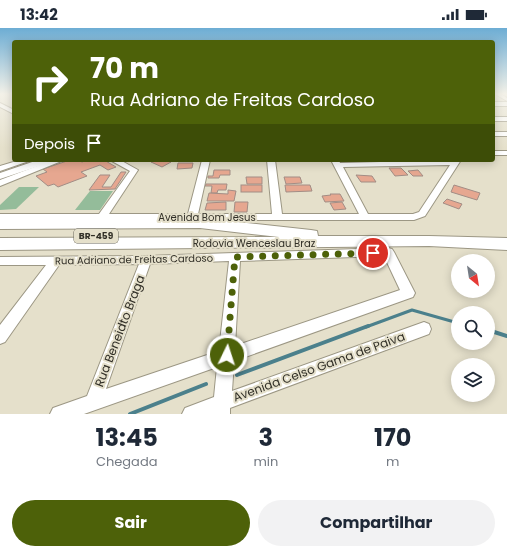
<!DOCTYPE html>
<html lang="pt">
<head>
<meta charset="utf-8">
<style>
	:root { --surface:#fff; --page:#f2f2f3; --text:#1f2937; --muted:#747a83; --accent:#4d6109 }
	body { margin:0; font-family:Poppins,sans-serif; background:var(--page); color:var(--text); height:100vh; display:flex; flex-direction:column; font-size:15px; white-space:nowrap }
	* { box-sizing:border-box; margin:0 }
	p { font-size:13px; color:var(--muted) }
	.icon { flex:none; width:22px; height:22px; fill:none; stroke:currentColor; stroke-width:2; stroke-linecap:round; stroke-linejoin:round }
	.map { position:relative; height:386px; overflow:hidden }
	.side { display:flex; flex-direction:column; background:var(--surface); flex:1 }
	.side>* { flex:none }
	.banner { position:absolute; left:12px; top:12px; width:483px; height:122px; border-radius:4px; box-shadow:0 2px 10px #0003; background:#4d6109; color:#fff; overflow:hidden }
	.needle { width:26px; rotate:150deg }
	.tools { position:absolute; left:451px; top:226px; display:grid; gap:8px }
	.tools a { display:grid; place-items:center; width:44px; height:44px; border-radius:50%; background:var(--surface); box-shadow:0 2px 10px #0003; font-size:20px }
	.pin { position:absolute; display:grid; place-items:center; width:34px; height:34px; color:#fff; margin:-17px; border:2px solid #fff; border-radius:50%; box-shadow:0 1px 4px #0007 }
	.me { position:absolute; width:44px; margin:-22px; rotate:4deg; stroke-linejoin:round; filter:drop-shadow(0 0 3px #0008) }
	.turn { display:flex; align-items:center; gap:14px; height:84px; padding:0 12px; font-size:18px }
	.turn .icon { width:52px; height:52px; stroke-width:2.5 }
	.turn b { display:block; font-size:28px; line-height:34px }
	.then { display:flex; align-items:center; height:38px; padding:0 12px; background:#0003; gap:8px; font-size:15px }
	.eta { display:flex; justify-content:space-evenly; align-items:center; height:68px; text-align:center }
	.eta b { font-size:24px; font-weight:700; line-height:28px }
	.primary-button { display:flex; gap:8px; margin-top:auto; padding:8px 12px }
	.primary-button a { flex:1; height:46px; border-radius:24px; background:var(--accent); color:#fff; font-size:16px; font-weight:700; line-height:46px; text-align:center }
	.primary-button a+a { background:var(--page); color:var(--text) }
	.status { display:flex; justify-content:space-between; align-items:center; height:28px; padding:0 20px; background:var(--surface); direction:ltr }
	.status svg { height:11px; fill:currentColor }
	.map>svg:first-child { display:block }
</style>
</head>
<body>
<div class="status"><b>13:42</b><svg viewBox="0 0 49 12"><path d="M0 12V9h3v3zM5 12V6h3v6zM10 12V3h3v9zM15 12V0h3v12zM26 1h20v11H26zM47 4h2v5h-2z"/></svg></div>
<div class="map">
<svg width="507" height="386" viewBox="0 0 507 386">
	<rect width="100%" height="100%" fill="#e5e0cb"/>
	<g fill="#94bc9a">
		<path d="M 19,159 L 39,159 L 16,181 L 0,182 L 0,177 Z"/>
		<path d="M 90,163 L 113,163 L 100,182 L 75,182 Z"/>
	</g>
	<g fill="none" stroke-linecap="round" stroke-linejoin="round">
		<path stroke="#4b808c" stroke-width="3" d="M 366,299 L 412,282 L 458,295"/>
		<g stroke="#4b808c" stroke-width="4">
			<path d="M 488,302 L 507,308"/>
			<path d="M 237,347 L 368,298"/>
			<path d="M 130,386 L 206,356"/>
		</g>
	</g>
	<g fill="#e6a790" stroke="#a28d85">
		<path d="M 70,132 L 78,132 L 82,134 L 88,132 L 104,132 L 116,139 L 108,142 L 100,137 L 81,144 L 87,148 L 58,159 L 54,156 L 48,158 L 36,148 L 47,144 L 43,141 Z"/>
		<path d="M 155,132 L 170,132 L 168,133 L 171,134 L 162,139 L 151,134 Z"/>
		<path d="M 178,135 L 193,135 L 192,140 L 177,141 Z"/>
		<path d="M 389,140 L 401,140 L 408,147 L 395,148 Z"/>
		<path d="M 214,142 L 230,142 L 230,147 L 220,147 L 219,150 L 208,150 L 208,148 L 213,148 Z"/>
		<path d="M 418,142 L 423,148 L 413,148 L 408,143 Z"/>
		<path d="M 121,144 L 126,144 L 115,161 L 89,162 L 100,147 L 110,147 L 102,159 L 111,159 Z"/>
		<path d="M 356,147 L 372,148 L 376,154 L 361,154 Z"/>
		<path d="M 246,149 L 262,149 L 262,156 L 247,156 Z"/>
		<path d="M 284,149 L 300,149 L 302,155 L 286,156 Z"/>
		<path d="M 206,156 L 227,156 L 226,162 L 218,162 L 217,165 L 211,165 L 212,158 L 205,158 Z"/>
		<rect x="241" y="157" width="21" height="7"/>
		<path d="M 285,157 L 310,157 L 312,163 L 286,164 Z"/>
		<path d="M 454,157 L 480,165 L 477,172 L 451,164 Z"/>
		<path d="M 228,162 L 236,163 L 234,173 L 207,173 L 209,165 L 228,166 Z"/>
		<path d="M 330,166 L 340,166 L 344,173 L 325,174 L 322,168 L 331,167 Z"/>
		<path d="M 447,171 L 462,176 L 459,181 L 443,175 Z"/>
		<path d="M 226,174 L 226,182 L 205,182 L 207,175 Z"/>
		<path d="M 235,174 L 248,174 L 247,184 L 234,184 Z"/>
		<path d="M 342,174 L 346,181 L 334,182 L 330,175 Z"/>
	</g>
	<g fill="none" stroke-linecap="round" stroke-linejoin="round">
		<g stroke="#9c9784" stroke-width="2">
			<g id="street">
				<path d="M 495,66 L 501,66 L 507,70 L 507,73 Z"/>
				<rect x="493" y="74" width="14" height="4"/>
				<path d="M 0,75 L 14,82 L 14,86 L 0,79 Z"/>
				<rect x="493" y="89" width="14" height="4"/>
				<rect x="493" y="104" width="14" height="4"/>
				<rect x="493" y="123" width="14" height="4"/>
				<path d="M 20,132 L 32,132 L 0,143 L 0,138 Z"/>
				<path d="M 53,132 L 64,132 L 0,158 L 0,152 Z"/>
				<path d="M 110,132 L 120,132 L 138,142 L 109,186 L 188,186 L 202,132 L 210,132 L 198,186 L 272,186 L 267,132 L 275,132 L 282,186 L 359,186 L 331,132 L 339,132 L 340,135 L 461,132 L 425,188 L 414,192 L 0,192 L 0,186 L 99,186 L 130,143 ZM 450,137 L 419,184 L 413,186 L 368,186 L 343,139 Z"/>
				<path d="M 388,220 L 392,221 L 394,224 L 415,265 L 413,269 L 234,333 L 232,363 L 424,294 L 429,296 L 431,301 L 429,306 L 230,380 L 230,386 L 182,386 L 185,380 L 214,369 L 217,339 L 84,386 L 50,386 L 53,380 L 87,368 L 139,236 L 59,237 L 5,314 L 0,316 L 0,297 L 46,237 L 0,237 L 0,229 L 146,228 ZM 384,228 L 400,262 L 235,318 L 240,233 ZM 229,233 L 219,323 L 106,361 L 150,236 Z"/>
			</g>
		</g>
		<g stroke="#9c9784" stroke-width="2">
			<path id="secondary" d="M 38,132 L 53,132 L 51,134 L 0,151 L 0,145 Z"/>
		</g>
		<g stroke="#9c9784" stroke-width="2">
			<path id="primary" d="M 200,190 L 311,202 L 317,203 L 318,208 L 429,208 L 507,210 L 507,222 L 429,218 L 0,222 L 0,210 L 279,209 L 200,200 L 0,201 L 0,191 Z"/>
		</g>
		<use href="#street" fill="#fff" fill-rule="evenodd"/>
		<use href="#secondary" fill="#fff" fill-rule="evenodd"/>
		<use href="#primary" fill="#fff" fill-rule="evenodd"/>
	</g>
	<linearGradient id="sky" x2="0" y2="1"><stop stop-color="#6dadd4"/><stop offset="0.55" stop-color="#f3f1e8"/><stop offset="1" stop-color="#f3f1e8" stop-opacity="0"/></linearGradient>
	<rect width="507" height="120" fill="url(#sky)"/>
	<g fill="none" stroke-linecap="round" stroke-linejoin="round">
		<path stroke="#4d6109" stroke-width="7" stroke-dasharray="0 12.6" d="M 227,327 L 235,229 L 373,225"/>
	</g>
	<g text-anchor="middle" stroke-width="4" stroke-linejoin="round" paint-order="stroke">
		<rect fill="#e5e0cb" stroke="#676458" stroke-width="1" x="74" y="201" width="44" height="14" rx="3"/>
		<g font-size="9" font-weight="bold" fill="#312f27">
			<text x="96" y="211">BR-459</text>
		</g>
		<g font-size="10" fill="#312f27" stroke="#e5e0cb">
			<text x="207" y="193">Avenida Bom Jesus</text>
			<text x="254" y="219">Rodovia Wenceslau Braz</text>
			<text transform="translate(134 231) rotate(-1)" y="4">Rua Adriano de Freitas Cardoso</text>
		</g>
		<g font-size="12" fill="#312f27" stroke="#e5e0cb">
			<text transform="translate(120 303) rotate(-69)" y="4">Rua Beneidto Braga</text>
			<text transform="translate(319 339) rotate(-20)" y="4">Avenida Celso Gama de Paiva</text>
		</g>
	</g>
</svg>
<div class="tools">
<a><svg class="needle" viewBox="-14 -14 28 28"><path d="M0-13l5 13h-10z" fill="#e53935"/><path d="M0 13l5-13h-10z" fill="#747a83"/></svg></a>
<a><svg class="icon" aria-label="search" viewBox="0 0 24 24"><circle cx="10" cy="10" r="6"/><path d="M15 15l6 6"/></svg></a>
<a><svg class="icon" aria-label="layers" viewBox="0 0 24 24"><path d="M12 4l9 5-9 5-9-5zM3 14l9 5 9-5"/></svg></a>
</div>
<div class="pin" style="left:373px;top:225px;background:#d93025"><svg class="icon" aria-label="arrive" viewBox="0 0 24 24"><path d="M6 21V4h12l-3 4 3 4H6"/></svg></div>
<svg class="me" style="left:227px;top:327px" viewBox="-20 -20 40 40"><circle r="17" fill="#4d6109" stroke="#fff" stroke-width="3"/><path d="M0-11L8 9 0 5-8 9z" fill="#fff"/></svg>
<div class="banner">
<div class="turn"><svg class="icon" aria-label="right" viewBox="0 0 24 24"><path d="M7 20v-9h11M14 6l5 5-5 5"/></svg><div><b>70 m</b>Rua Adriano de Freitas Cardoso</div></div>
<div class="then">Depois<svg class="icon" aria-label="arrive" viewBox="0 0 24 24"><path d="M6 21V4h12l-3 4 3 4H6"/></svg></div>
</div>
</div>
<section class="side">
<div class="eta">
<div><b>13:45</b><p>Chegada</p></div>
<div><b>3</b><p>min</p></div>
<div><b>170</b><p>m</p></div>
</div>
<div class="primary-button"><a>Sair</a><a>Compartilhar</a></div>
</section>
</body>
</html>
